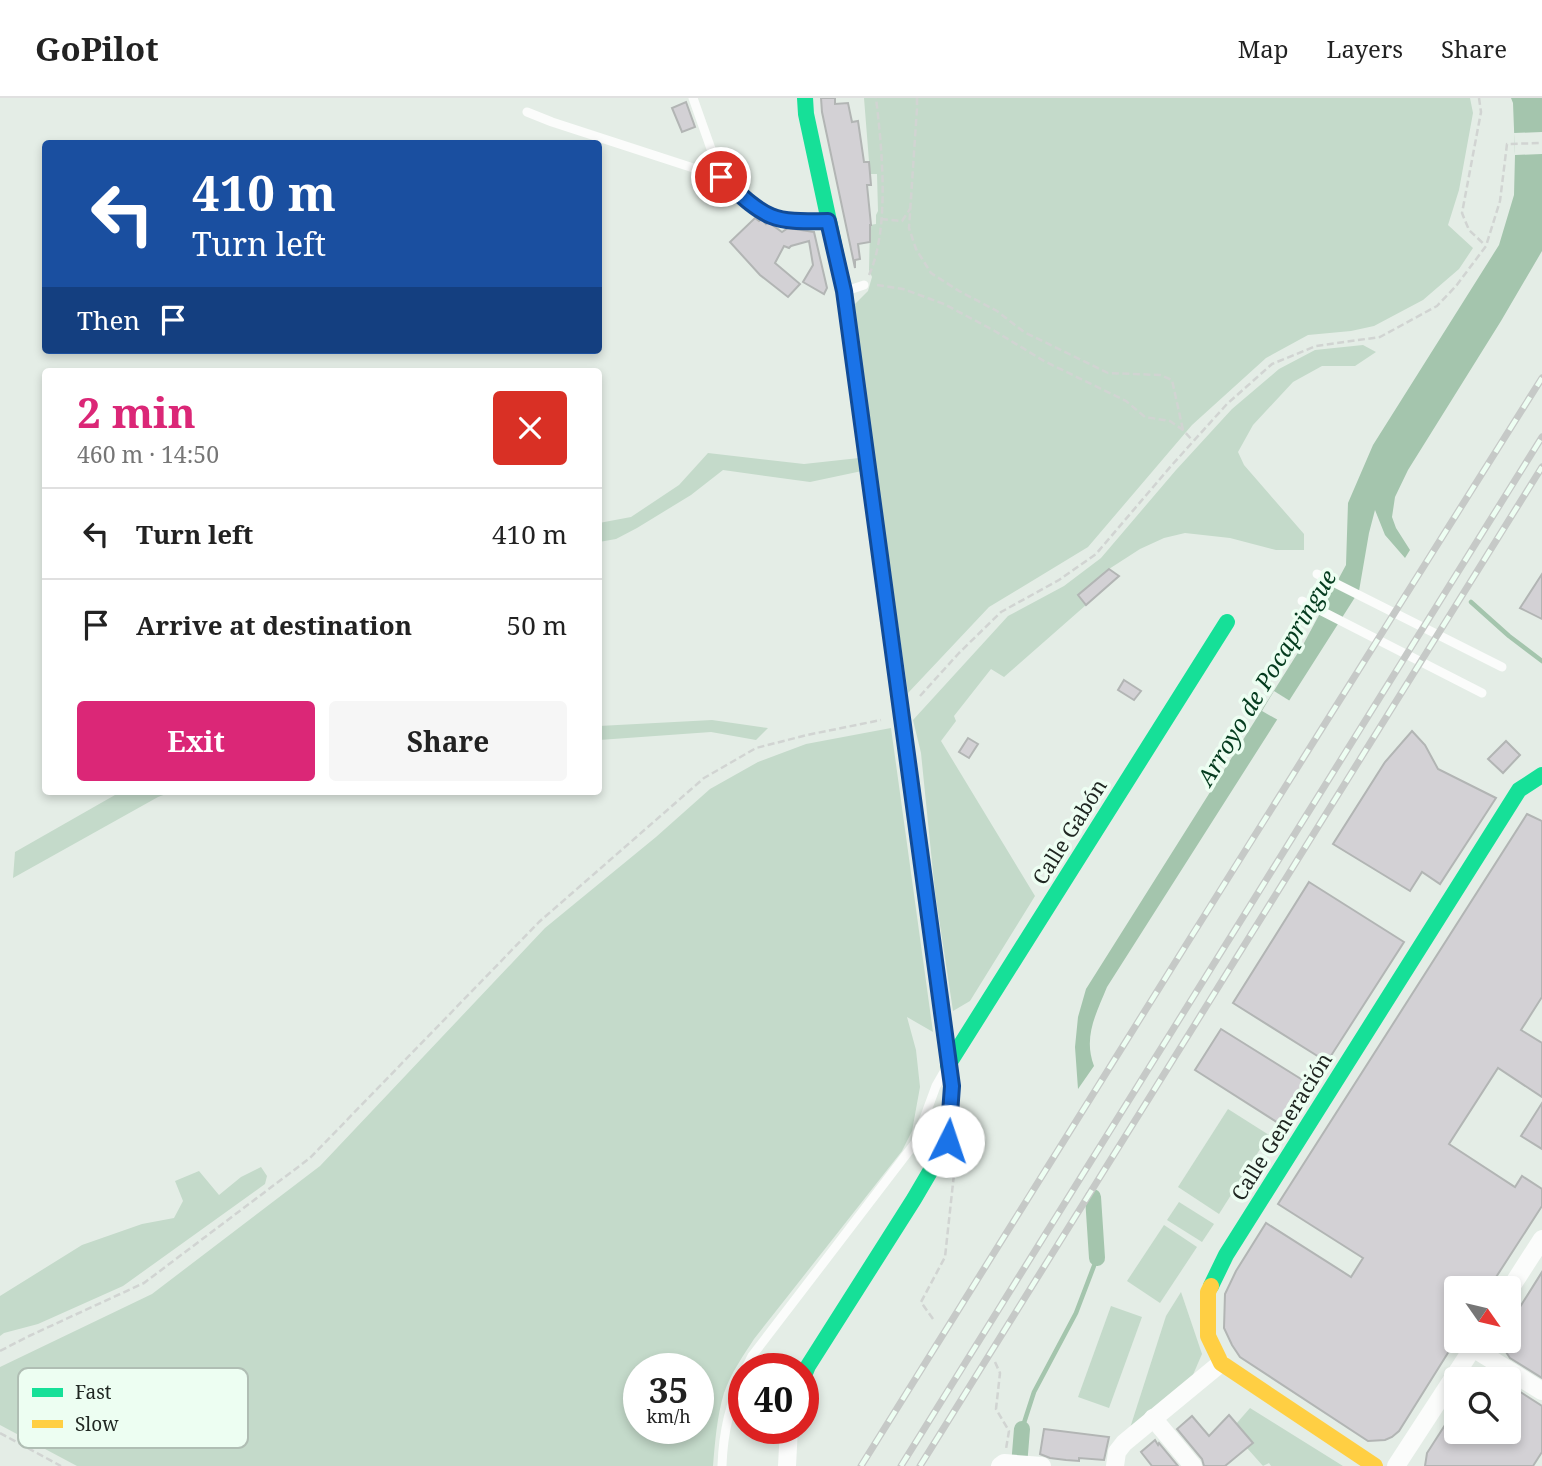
<!DOCTYPE html>
<html lang="en">
<head>
<meta charset="utf-8">
<style>
	:root { --surface:#fff; --page:#f6f6f6; --text:#222; --muted:#767676; --line:#e0e0e0; --accent:#db2777 }
	body { margin:0; font-family:"Noto Serif",serif; background:var(--page); color:var(--text); height:100vh; display:flex; flex-direction:column; font-size:26px; white-space:nowrap }
	* { box-sizing:border-box; margin:0 }
	p { font-size:23px; color:var(--muted) }
	.icon { flex:none; width:38px; height:38px; fill:none; stroke:currentColor; stroke-width:2; stroke-linecap:round; stroke-linejoin:round }
	.map { position:relative; flex:1; overflow:hidden }
	.drawer { position:absolute; left:42px; top:270px; width:560px; height:427px; display:flex; flex-direction:column; background:var(--surface); border-radius:7px; box-shadow:0 4px 10px #0003 }
	.drawer>* { flex:none }
	.banner { position:absolute; left:42px; top:42px; width:560px; height:214px; border-radius:7px; box-shadow:0 4px 10px #0003; background:#1a4fa0; color:#fff; overflow:hidden }
	.needle { width:46px; rotate:124deg }
	.fabs { position:absolute; left:1444px; top:1178px; display:grid; gap:14px }
	.fabs a { display:grid; place-items:center; width:77px; height:77px; border-radius:7px; background:var(--surface); box-shadow:0 4px 10px #0003; font-size:35px }
	.speed { position:absolute; left:623px; top:1255px; display:flex; gap:14px; font-size:35px; font-weight:700; text-align:center }
	.speed>* { display:grid; place-content:center; width:91px; height:91px; border-radius:50%; background:var(--surface); box-shadow:0 4px 10px #0003; line-height:1 }
	.speed small { font-size:18px; font-weight:400 }
	.speed .limit { border:10px solid #d22; background:#fff; color:#111 }
	.pin { position:absolute; display:grid; place-items:center; width:60px; height:60px; color:#fff; margin:-30px; border:4px solid #fff; border-radius:50%; box-shadow:0 2px 7px #0007 }
	.me { position:absolute; width:77px; margin:-38px; rotate:4deg; stroke-linejoin:round; filter:drop-shadow(0 0 5px #0008) }
	.turn { display:flex; align-items:center; gap:24px; height:147px; padding:0 35px; font-size:32px }
	.turn .icon { width:91px; height:91px; stroke-width:2.5 }
	.turn b { display:block; font-size:49px; line-height:60px }
	.then { display:flex; align-items:center; height:66px; padding:0 35px; background:#0003; gap:14px; font-size:26px }
	.round { display:grid; place-items:center; flex:none; width:74px; height:74px; border-radius:7px; background:var(--page) }
	.overview { display:flex; align-items:center; justify-content:space-between; height:119px; padding:0 35px }
	h1 { font-size:42px; font-weight:700; line-height:52px; color:var(--accent) }
	.button { display:flex; gap:14px; margin-top:auto; padding:14px 35px }
	.button a { flex:1; height:80px; border-radius:7px; background:var(--accent); color:#fff; font-size:28px; font-weight:700; line-height:80px; text-align:center }
	.button a+a { background:var(--page); color:var(--text) }
	ul { padding:0; list-style:none }
	li { display:flex; align-items:center; gap:21px; height:91px; padding:0 35px; border-top:2px solid var(--line) }
	li div { flex:1 }
	li b { display:block; font-size:26px }
	li em { font-style:normal }
	header { display:flex; align-items:center; gap:42px; box-sizing:border-box; height:98px; padding:0 35px; background:var(--surface); border-bottom:2px solid var(--line) }
	header strong { font-size:33px }
	nav { display:flex; gap:38px; margin-inline-start:auto; font-size:24px }
	.map>svg:first-child { display:block }
</style>
</head>
<body>
<header>
<strong>GoPilot</strong>
<nav><a>Map</a><a>Layers</a><a>Share</a></nav>
</header>
<div class="map">
<svg width="1542" height="1368" viewBox="0 0 1542 1368">
	<rect width="100%" height="100%" fill="#e4ede6"/>
	<g fill="#c4daca" fill-rule="evenodd">
		<path d="M 864,0 L 1470,0 L 1473,15 L 1459,92 L 1448,127 L 1473,150 L 1459,171 L 1423,202 L 1374,228 L 1351,233 L 1308,237 L 1266,260 L 1192,327 L 1088,449 L 989,509 L 908,595 L 852,209 L 868,193 L 872,179 L 869,172 L 870,127 L 876,126 L 876,117 L 878,113 L 877,76 L 870,76 Z"/>
		<path d="M 1363,247 L 1376,254 L 1355,268 L 1322,268 L 1293,284 L 1253,327 L 1238,354 L 1244,367 L 1304,436 L 1304,452 L 1276,452 L 1230,440 L 1185,435 L 1164,440 L 1140,451 L 1109,471 L 1078,497 L 1086,507 L 1004,579 L 991,571 L 954,618 L 956,623 L 941,643 L 1035,798 L 970,903 L 953,913 L 935,794 L 921,655 L 913,622 L 1008,518 L 1064,488 L 1101,460 L 1176,372 L 1232,311 L 1279,271 L 1315,252 Z"/>
		<path d="M 708,355 L 804,366 L 859,360 L 862,373 L 810,384 L 723,372 L 691,397 L 637,430 L 616,441 L 599,444 L 599,425 L 631,419 L 679,387 Z"/>
		<path d="M 712,622 L 768,630 L 756,642 L 711,634 L 599,642 L 599,628 Z"/>
		<path d="M 891,630 L 933,934 L 907,919 L 916,952 L 920,989 L 912,1033 L 902,1053 L 754,1241 C 743,1258 731,1275 724,1295 C 717,1318 715,1344 713,1368 L 77,1368 L 0,1327 L 0,1269 L 152,1196 L 320,1068 L 545,830 L 656,739 L 710,691 L 758,664 L 806,646 ZM 639,1270 L 698,1270 L 698,1330 L 639,1330 Z"/>
		<path d="M 122,693 L 174,693 L 158,699 L 13,780 L 15,754 Z"/>
		<path d="M 1228,1011 L 1269,1037 L 1219,1116 L 1178,1089 Z"/>
		<path d="M 261,1069 L 267,1078 L 265,1086 L 123,1188 L 38,1226 L 4,1235 L 0,1238 L 0,1198 L 82,1147 L 142,1126 L 174,1120 L 183,1103 L 175,1083 L 199,1073 L 219,1097 L 241,1079 Z"/>
		<path d="M 1179,1104 L 1214,1126 L 1202,1144 L 1167,1122 Z"/>
		<path d="M 1164,1127 L 1197,1149 L 1160,1205 L 1127,1183 Z"/>
		<path d="M 1181,1194 L 1202,1256 L 1192,1279 L 1130,1330 L 1166,1218 Z"/>
		<path d="M 1111,1208 L 1142,1219 L 1109,1310 L 1078,1299 Z"/>
		<path d="M 1250,1310 L 1343,1368 L 1271,1368 L 1269,1365 L 1263,1368 L 1247,1350 L 1236,1326 Z"/>
	</g>
	<path fill="#a4c5ad" d="M 1511,0 L 1542,0 L 1542,153 L 1501,223 L 1408,372 L 1395,399 L 1392,419 L 1396,430 L 1410,452 L 1405,460 L 1385,437 L 1375,412 L 1369,435 L 1359,493 L 1107,889 C 1096,916 1083,939 1094,968 L 1078,991 L 1075,949 L 1078,919 L 1086,891 L 1304,545 L 1346,467 L 1348,405 L 1373,347 L 1499,147 L 1514,97 L 1515,57 L 1513,5 Z"/>
	<g fill="#e4ede6">
		<path d="M 1542,34 L 1542,56 L 1515,57 L 1514,35 Z"/>
		<path d="M 1274,593 L 1290,603 L 1278,622 L 1262,613 Z"/>
	</g>
	<g fill="none" stroke-linecap="round" stroke-linejoin="round">
		<g stroke="#a4c5ad" stroke-width="4.5">
			<path d="M 1471,504 L 1509,538 L 1542,563"/>
			<path d="M 1022,1331 L 1034,1294 L 1076,1215 L 1097,1160"/>
		</g>
		<g stroke="#a4c5ad" stroke-width="16">
			<path d="M 1093,1099 L 1097,1160"/>
			<path d="M 1019,1368 L 1022,1331"/>
		</g>
	</g>
	<g fill="#d3d1d5" stroke="#b2b5b4" stroke-width="2">
		<path d="M 821,0 L 835,0 L 835,6 L 848,5 L 852,24 L 858,23 L 864,64 L 869,64 L 871,87 L 867,87 L 871,127 L 870,127 L 870,144 L 858,146 L 860,161 L 855,162 L 855,170 L 822,14 Z"/>
		<path d="M 686,4 L 695,29 L 682,34 L 672,10 Z"/>
		<path d="M 755,120 L 759,123 L 762,121 L 766,126 L 768,124 L 782,134 L 788,130 L 814,134 L 827,190 L 824,196 L 803,184 L 813,167 L 809,143 L 791,148 L 789,150 L 784,148 L 775,165 L 800,186 L 788,199 L 760,177 L 730,144 Z"/>
		<path d="M 1109,471 L 1119,478 L 1086,507 L 1078,497 Z"/>
		<path d="M 1542,476 L 1542,521 L 1520,510 Z"/>
		<path d="M 1124,582 L 1141,593 L 1134,602 L 1118,592 Z"/>
		<path d="M 1412,633 L 1425,647 L 1438,671 L 1496,700 L 1440,786 L 1422,774 L 1410,793 L 1333,746 L 1385,664 Z"/>
		<path d="M 968,640 L 978,646 L 969,660 L 959,654 Z"/>
		<path d="M 1506,643 L 1520,657 L 1503,675 L 1488,661 Z"/>
		<path d="M 1527,716 L 1542,723 L 1542,899 L 1521,932 L 1542,945 L 1542,999 L 1498,970 L 1449,1046 L 1515,1089 L 1522,1078 L 1542,1091 L 1542,1108 L 1489,1190 L 1456,1190 L 1456,1242 L 1399,1333 L 1392,1339 L 1385,1342 L 1368,1343 L 1240,1259 L 1232,1247 L 1224,1230 L 1225,1196 L 1236,1173 L 1266,1125 L 1351,1179 L 1363,1160 L 1278,1106 Z"/>
		<path d="M 1309,784 L 1404,844 L 1327,964 L 1233,905 Z"/>
		<path d="M 1221,931 L 1309,986 L 1283,1028 L 1195,972 Z"/>
		<path d="M 1542,1005 L 1542,1051 L 1521,1038 Z"/>
		<path d="M 1542,1174 L 1542,1280 L 1510,1260 L 1506,1254 L 1506,1242 L 1508,1242 L 1508,1228 Z"/>
		<path d="M 1508,1286 L 1542,1308 L 1542,1354 L 1533,1368 L 1425,1368 L 1427,1355 L 1456,1310 L 1456,1334 L 1508,1334 Z"/>
		<path d="M 1229,1317 L 1253,1345 L 1225,1368 L 1204,1368 L 1202,1361 L 1177,1331 L 1192,1318 L 1209,1338 Z"/>
		<path d="M 1044,1331 L 1109,1339 L 1104,1362 L 1079,1360 L 1079,1363 L 1066,1362 L 1050,1360 L 1040,1356 Z"/>
		<path d="M 1155,1342 L 1158,1347 L 1159,1345 L 1178,1368 L 1152,1368 L 1141,1354 Z"/>
	</g>
	<g fill="none" stroke-linecap="round" stroke-linejoin="round">
		<g stroke="#d1d4d2" stroke-width="2.5" stroke-dasharray="7 3.5" stroke-linecap="butt">
			<path d="M 917,0 L 917,10 L 909,130 L 916,151 L 931,175 L 959,193 L 997,213 L 1024,234 L 1108,275 L 1160,277 L 1172,282 L 1183,332"/>
			<path d="M 1479,0 L 1481,14 L 1462,115 L 1469,132 L 1485,147"/>
			<path d="M 881,121 L 902,123 L 910,111"/>
			<path d="M 869,177 C 890,131 882,50 876,0"/>
			<path d="M 877,187 L 903,191 L 944,206 L 993,232 L 1044,263 L 1126,303 L 1145,319 L 1170,323 L 1183,332 L 1193,343"/>
			<path d="M 920,598 L 959,555 L 1001,514 L 1059,482 L 1096,456 L 1171,368 L 1227,306 L 1272,266 L 1316,248 L 1380,239 L 1437,208 L 1456,188 L 1486,148 L 1500,103 L 1507,46 L 1542,45"/>
			<path d="M 933,1221 L 921,1204 L 945,1159 L 954,1076"/>
			<path d="M 0,1253 L 29,1238 L 144,1185 L 310,1060 L 539,824 L 704,680 L 756,650 L 807,637 L 881,622"/>
			<path d="M 995,1264 L 1000,1275 L 996,1311 L 1009,1333 L 1006,1351"/>
			<path d="M 0,1335 L 61,1368"/>
		</g>
		<g stroke="#fbfcfb" stroke-width="9">
			<path d="M 693,0 L 721,79"/>
			<path d="M 527,14 L 552,24 L 721,79 L 757,110 L 772,118 L 796,122 L 826,123"/>
			<path d="M 846,193 L 864,187"/>
			<path d="M 1317,476 L 1502,569"/>
			<path d="M 1302,503 L 1482,595"/>
			<path d="M 746,1270 L 752,1258 L 915,1045 L 936,988 L 944,974"/>
			<path d="M 722,1368 C 723,1336 730,1304 744,1275"/>
		</g>
		<g stroke="#fbfcfb" stroke-width="18">
			<path d="M 1508,1194 L 1542,1141"/>
			<path d="M 1473,1250 L 1542,1293"/>
			<path d="M 1153,1320 L 1193,1368"/>
			<path d="M 787,1368 L 789,1330"/>
			<path d="M 1000,1368 L 1004,1365 L 1042,1368"/>
			<path d="M 1115,1368 L 1117,1354 L 1124,1345 L 1221,1265"/>
			<path d="M 1396,1368 L 1478,1242"/>
		</g>
		<g stroke="#16e098" stroke-width="16">
			<path d="M 805,0 L 806,16 L 844,193 L 868,368"/>
			<path d="M 948,967 L 1227,524"/>
			<path d="M 1211,1188 L 1226,1157 L 1519,692 L 1542,677"/>
			<path d="M 803,1280 L 808,1268 L 914,1101 L 948,1043 L 952,988 L 915,715"/>
		</g>
		<g stroke="#ffcf43" stroke-width="16">
			<path d="M 868,368 L 915,715"/>
			<path d="M 1211,1188 L 1208,1194 L 1208,1238 L 1221,1265 L 1375,1368"/>
		</g>
		<g stroke="#c6c9c7" stroke-width="7">
			<g id="rail">
				<path d="M 861,1368 L 1191,839 L 1542,280"/>
				<path d="M 901,1368 L 1542,339"/>
				<path d="M 920,1368 L 1542,369"/>
			</g>
		</g>
		<use href="#rail" stroke="#edfef2" stroke-width="4.5" stroke-dasharray="13" stroke-linecap="butt"/>
	</g>
	<g fill="none" stroke-linecap="round" stroke-linejoin="round">
		<g stroke="#114b97" stroke-width="18">
			<path id="route" d="M 721,79 C 736,92 752,110 771,118 C 788,125 810,123 828,123 L 844,193 L 952,988 L 948,1043"/>
		</g>
		<use href="#route" stroke="#1a73e8" stroke-width="12"/>
	</g>
	<g text-anchor="middle" stroke-width="7" stroke-linejoin="round" paint-order="stroke">
		<g font-size="21" fill="#202722" stroke="#edfef2">
			<text transform="translate(1070 734) rotate(-58)" y="7">Calle Gabón</text>
			<text transform="translate(1282 1029) rotate(-58)" y="7">Calle Generación</text>
		</g>
		<g font-size="23" font-style="italic" fill="#043b1e" stroke="#edfef2">
			<text transform="translate(1267 580) rotate(-59)" y="8">Arroyo de Pocapringue</text>
		</g>
	</g>
	<rect x="18" y="1270" width="230" height="80" rx="10" fill="#edfef2" stroke="#b0beb4" stroke-width="2"/>
	<rect x="32" y="1290" width="31" height="9" fill="#16e098"/>
	<rect x="32" y="1322" width="31" height="8" fill="#ffcf43"/>
	<g font-size="19" fill="#202722">
		<text x="75" y="1301">Fast</text>
		<text x="75" y="1333">Slow</text>
	</g>
</svg>
<div class="fabs">
<a><svg class="needle" viewBox="-14 -14 28 28"><path d="M0-13l5 13h-10z" fill="#e53935"/><path d="M0 13l5-13h-10z" fill="#767676"/></svg></a>
<a><svg class="icon" aria-label="search" viewBox="0 0 24 24"><circle cx="10" cy="10" r="6"/><path d="M15 15l6 6"/></svg></a>
</div>
<div class="speed"><div>35<small>km/h</small></div><div class="limit">40</div></div>
<div class="pin" style="left:721px;top:79px;background:#d93025"><svg class="icon" aria-label="arrive" viewBox="0 0 24 24"><path d="M6 21V4h12l-3 4 3 4H6"/></svg></div>
<svg class="me" style="left:948px;top:1043px" viewBox="-20 -20 40 40"><circle r="19" fill="#fff"/><path d="M0-13L10 11 0 6-10 11z" fill="#1a73e8"/></svg>
<div class="banner">
<div class="turn"><svg class="icon" aria-label="left" viewBox="0 0 24 24"><path d="M17 20v-9H6M10 6l-5 5 5 5"/></svg><div><b>410 m</b>Turn left</div></div>
<div class="then">Then<svg class="icon" aria-label="arrive" viewBox="0 0 24 24"><path d="M6 21V4h12l-3 4 3 4H6"/></svg></div>
</div>
<section class="drawer">
<div class="overview"><div><h1>2 min</h1><p>460 m · 14:50</p></div><a class="round" style="background:#d93025;color:#fff"><svg class="icon" aria-label="close" viewBox="0 0 24 24"><path d="M6 6l12 12M18 6L6 18"/></svg></a></div>
<ul>
<li><svg class="icon" aria-label="left" viewBox="0 0 24 24"><path d="M17 20v-9H6M10 6l-5 5 5 5"/></svg><div><b>Turn left</b></div><em>410 m</em></li>
<li><svg class="icon" aria-label="arrive" viewBox="0 0 24 24"><path d="M6 21V4h12l-3 4 3 4H6"/></svg><div><b>Arrive at destination</b></div><em>50 m</em></li>
</ul>
<div class="button"><a>Exit</a><a>Share</a></div>
</section>
</div>
</body>
</html>
